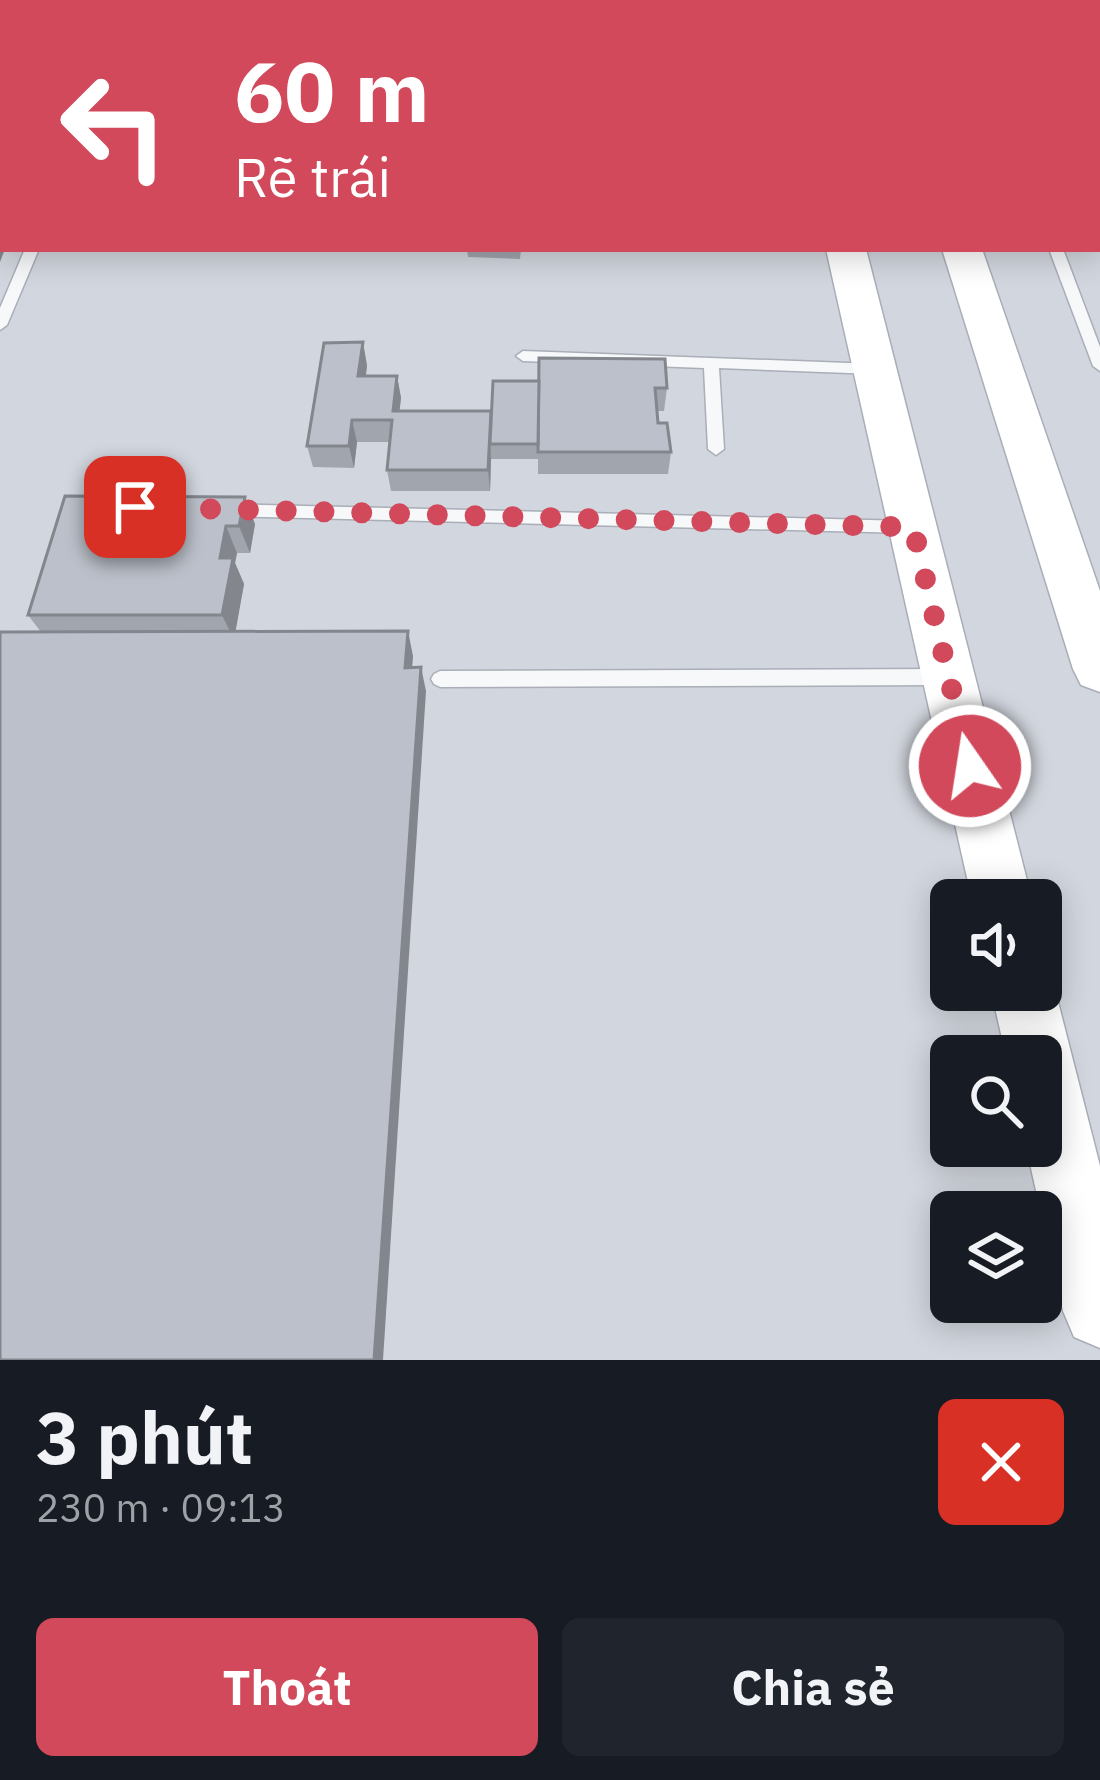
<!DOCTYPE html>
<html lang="vi">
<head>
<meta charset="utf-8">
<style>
	:root { --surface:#171b24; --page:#20242c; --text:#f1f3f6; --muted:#9ea1a6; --accent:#d1495b }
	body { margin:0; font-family:"IBM Plex Sans",sans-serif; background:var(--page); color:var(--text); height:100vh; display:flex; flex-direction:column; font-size:45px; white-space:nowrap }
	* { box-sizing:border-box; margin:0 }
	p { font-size:39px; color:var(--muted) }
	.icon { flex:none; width:66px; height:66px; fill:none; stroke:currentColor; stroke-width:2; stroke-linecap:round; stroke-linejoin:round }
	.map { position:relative; height:1360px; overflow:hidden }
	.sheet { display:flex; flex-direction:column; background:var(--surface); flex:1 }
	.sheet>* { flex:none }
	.top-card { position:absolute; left:0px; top:0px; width:1101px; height:252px; box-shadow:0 6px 30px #0003; background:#d1495b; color:#fff; overflow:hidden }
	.fabs { position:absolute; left:930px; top:879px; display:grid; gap:24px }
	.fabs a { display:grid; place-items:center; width:132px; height:132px; border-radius:18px; background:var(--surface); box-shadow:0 6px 30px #0003; font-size:60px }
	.pin { position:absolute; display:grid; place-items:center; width:102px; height:102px; color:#fff; margin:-51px; border-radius:24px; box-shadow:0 6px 18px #0006 }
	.me { position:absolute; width:132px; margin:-66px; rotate:347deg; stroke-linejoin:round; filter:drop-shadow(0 0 9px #0008) }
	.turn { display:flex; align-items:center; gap:42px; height:252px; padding:0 36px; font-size:54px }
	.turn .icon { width:156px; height:156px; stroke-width:2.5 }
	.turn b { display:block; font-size:84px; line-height:102px }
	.round { display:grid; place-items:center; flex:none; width:126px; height:126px; border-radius:18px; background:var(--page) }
	.headline { display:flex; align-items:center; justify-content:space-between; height:204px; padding:0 36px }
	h1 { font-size:72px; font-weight:700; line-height:90px }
	.action { display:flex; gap:24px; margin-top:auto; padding:24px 36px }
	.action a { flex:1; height:138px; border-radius:18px; background:var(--accent); color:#fff; font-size:48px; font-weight:700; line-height:138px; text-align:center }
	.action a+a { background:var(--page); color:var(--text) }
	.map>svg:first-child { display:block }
</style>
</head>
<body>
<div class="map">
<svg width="1100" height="1360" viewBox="0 0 1100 1360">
	<rect width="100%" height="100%" fill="#e4e7ec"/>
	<path fill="#d2d6de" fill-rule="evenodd" d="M 0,0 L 1100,0 L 1100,1360 L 0,1360 ZM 3,3 L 1098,3 L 1098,249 L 3,249 ZM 951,900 L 1041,900 L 1041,990 L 951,990 ZM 951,1056 L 1041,1056 L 1041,1146 L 951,1146 ZM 951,1212 L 1041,1212 L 1041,1302 L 951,1302 Z"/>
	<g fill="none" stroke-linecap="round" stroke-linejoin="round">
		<g stroke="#a9aeb7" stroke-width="3">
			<g id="lane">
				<rect x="0" y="58" width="3" height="6"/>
				<rect x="1098" y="103" width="2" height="8"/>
				<rect x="1098" y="163" width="2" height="8"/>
				<path d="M 1098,186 L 1100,187 L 1100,198 L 1098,197 Z"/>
				<path d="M 25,249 L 39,249 L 7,325 L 0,330 L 0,308 Z"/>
				<path d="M 1049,249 L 1063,249 L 1100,347 L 1100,371 L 1093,366 Z"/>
				<path d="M 523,351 L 875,364 L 882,369 L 875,374 L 719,368 L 724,449 L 716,455 L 708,449 L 704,368 L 523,361 L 516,356 Z"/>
				<path d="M 228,504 L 908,521 L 916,527 L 908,533 L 228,516 L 220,510 Z"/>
				<path d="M 945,669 L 951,672 L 954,677 L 951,682 L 945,685 L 440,687 L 434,684 L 431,679 L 434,674 L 440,671 Z"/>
			</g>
		</g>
		<g stroke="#a9aeb7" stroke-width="3">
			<g id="street">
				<rect x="0" y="92" width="3" height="16"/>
				<rect x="0" y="128" width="3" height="16"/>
			</g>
		</g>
		<g stroke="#a9aeb7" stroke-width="3">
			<g id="secondary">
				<path d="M 771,0 L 803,0 L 804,3 L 772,3 Z"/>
				<path d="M 864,0 L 896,0 L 897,3 L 865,3 Z"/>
				<path d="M 826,249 L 866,249 L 1032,900 L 972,900 Z"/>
				<path d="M 942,249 L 982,249 L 1100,591 L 1100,692 L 1081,685 L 1073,669 Z"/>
				<path d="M 1041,966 L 1055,990 L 1100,1166 L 1100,1348 L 1074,1337 L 1063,1311 L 1026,1146 L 1041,1146 L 1041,1056 L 1006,1056 L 991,990 L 1041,990 Z"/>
			</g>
		</g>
		<use href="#lane" fill="#f7f8fa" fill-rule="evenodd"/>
		<use href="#street" fill="#f7f8fa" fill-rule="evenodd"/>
		<use href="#secondary" fill="#fff" fill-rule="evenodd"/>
	</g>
	<g fill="#a1a5ae">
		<path d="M 0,0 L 684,0 L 684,3 L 3,3 L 3,25 L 0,25 Z"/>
		<rect x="0" y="149" width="3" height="32"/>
		<path d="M 467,249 L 521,249 L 520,259 L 468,257 Z"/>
		<path d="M 367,365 L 366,376 L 397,376 L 401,398 L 399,411 L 491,411 L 493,381 L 667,388 L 664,411 L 657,411 L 658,423 L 671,452 L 668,474 L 538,474 L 538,459 L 491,459 L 490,491 L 391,491 L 387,470 L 390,442 L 357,442 L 354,468 L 313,467 L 307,446 Z"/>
		<path d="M 65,496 L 255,524 L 250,553 L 237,553 L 235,563 L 244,584 L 235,631 L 413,656 L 412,667 L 426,691 L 41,632 L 28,615 Z"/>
	</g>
	<g fill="#83868d">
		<path d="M 3,189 L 3,249 L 5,249 L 0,262 L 0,196 Z"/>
		<path d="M 363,342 L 367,365 L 363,398 L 358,376 Z"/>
		<path d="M 397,376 L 401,398 L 397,434 L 393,411 Z"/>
		<path d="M 352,420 L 357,442 L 354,468 L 349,446 Z"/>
		<path d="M 490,444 L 491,459 L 490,491 L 488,470 Z"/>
		<path d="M 245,497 L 255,524 L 250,553 L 239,526 Z"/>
		<path d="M 226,526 L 237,553 L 235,563 L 244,584 L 234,640 L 222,615 L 220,558 Z"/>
		<path d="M 408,631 L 413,656 L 410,691 L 405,668 Z"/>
		<path d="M 421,667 L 426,691 L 383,1360 L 374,1360 Z"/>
	</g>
	<g fill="#bbc0ca" stroke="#83868d" stroke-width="3">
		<rect x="550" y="0" width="53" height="3"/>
		<rect x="604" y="0" width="80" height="1"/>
		<rect x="0" y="149" width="3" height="16"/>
		<path d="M 363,342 L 358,376 L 397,376 L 393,411 L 491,411 L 488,470 L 387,470 L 392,420 L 352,420 L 349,446 L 307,446 L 324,343 Z"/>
		<path d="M 539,358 L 665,359 L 667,388 L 655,388 L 658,423 L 667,423 L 671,452 L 538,452 Z"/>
		<path d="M 493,381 L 539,381 L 538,444 L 490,444 Z"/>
		<path d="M 65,496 L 245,497 L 239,526 L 226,526 L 220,558 L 233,558 L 222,615 L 28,615 Z"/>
		<path d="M 408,631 L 405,668 L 421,667 L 374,1360 L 0,1360 L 0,632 Z"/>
	</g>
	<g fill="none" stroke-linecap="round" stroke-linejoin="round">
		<path stroke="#d1495b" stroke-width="21" stroke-dasharray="0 37.8" d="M 135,507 L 913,527 L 970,766"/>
	</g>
</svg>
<div class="fabs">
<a><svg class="icon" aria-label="sound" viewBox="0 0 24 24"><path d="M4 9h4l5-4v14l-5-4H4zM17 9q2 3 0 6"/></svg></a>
<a><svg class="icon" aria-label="search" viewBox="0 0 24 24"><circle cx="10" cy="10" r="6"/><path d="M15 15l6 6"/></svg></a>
<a><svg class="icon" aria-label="layers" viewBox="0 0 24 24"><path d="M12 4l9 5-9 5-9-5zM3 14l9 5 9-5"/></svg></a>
</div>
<div class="pin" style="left:135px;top:507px;background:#d93025"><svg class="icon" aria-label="arrive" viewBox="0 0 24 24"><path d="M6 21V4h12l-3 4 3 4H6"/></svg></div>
<svg class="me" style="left:970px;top:766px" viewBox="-20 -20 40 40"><circle r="17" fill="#d1495b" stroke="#fff" stroke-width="3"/><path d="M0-11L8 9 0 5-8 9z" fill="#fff"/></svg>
<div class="top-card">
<div class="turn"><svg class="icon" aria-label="left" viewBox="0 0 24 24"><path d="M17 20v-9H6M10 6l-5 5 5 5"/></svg><div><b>60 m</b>Rẽ trái</div></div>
</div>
</div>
<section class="sheet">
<div class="headline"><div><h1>3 phút</h1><p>230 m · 09:13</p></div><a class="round" style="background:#d93025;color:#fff"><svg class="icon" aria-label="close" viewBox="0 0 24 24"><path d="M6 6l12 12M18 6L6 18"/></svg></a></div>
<div class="action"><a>Thoát</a><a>Chia sẻ</a></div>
</section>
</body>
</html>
